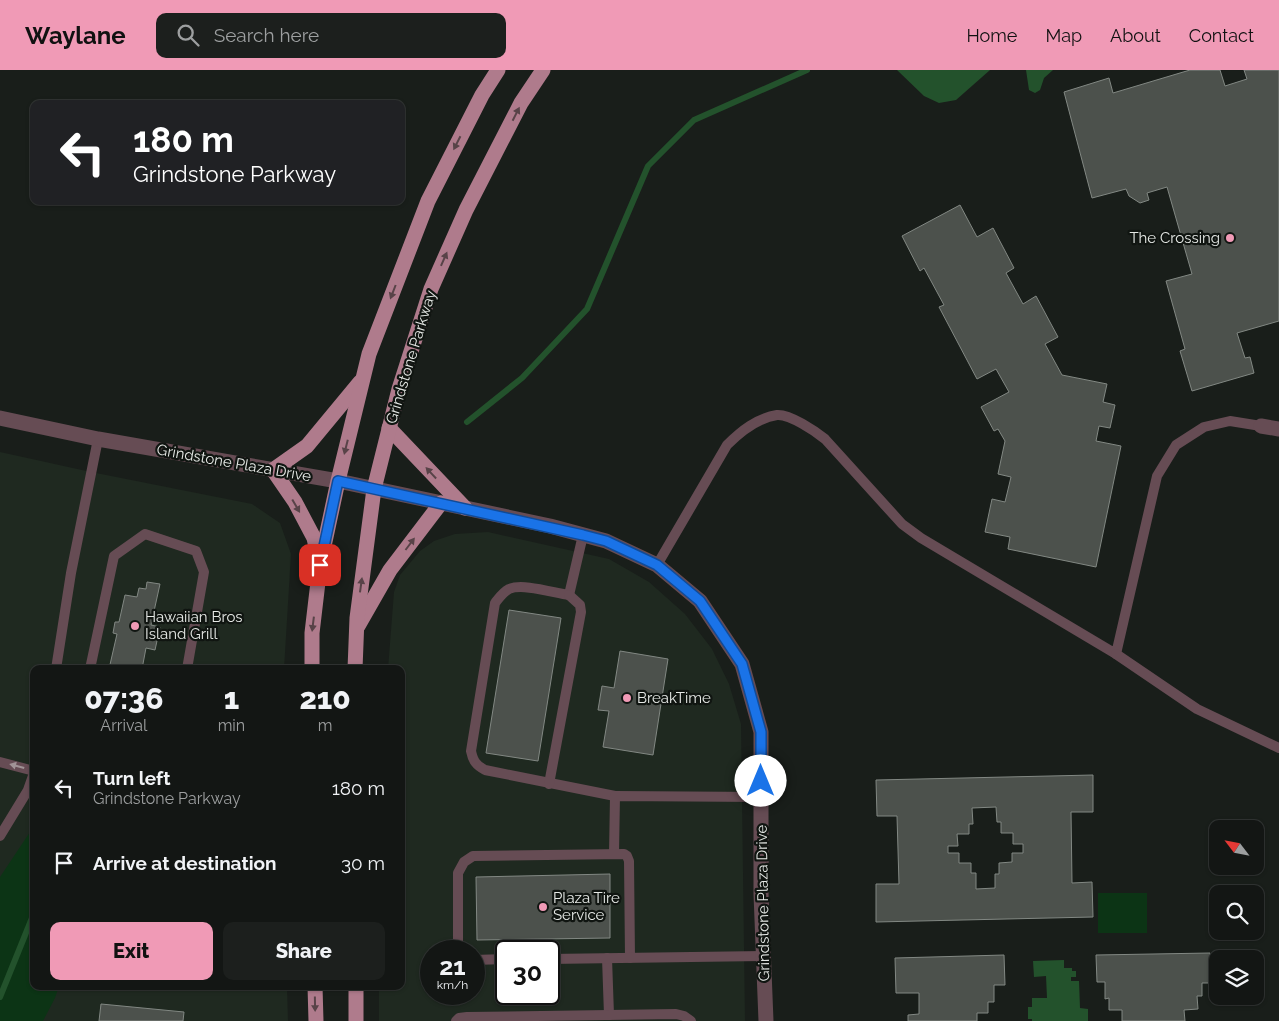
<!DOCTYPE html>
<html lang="en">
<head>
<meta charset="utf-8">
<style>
	:root { --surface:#131614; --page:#1c1f1d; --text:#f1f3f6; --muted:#9d9fa0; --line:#323534; --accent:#f09ab6 }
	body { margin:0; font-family:Raleway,sans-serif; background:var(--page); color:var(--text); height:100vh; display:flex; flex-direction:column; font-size:19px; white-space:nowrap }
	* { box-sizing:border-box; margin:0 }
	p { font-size:16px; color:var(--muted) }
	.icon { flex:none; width:28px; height:28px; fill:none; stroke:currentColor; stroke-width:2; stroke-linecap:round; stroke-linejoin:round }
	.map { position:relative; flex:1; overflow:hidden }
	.sheet { position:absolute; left:30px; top:595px; width:375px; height:325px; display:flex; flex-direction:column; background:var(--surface); border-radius:10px; box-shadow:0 1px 4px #0004,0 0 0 1px var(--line) }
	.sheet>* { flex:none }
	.top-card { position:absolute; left:30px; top:30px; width:375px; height:105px; border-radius:10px; box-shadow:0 1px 4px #0004,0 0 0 1px var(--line); background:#202124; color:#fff; overflow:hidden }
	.needle { width:32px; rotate:302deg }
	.buttons { position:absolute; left:1209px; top:750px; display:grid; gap:10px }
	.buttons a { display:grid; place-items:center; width:55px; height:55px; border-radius:10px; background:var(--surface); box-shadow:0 1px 4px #0004,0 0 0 1px var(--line); font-size:25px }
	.speed { position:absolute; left:420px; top:870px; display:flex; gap:10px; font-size:25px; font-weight:700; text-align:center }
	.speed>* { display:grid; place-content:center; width:65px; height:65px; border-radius:50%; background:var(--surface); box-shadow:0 1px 4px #0004,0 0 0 1px var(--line); line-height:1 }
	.speed small { font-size:12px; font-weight:400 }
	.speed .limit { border:2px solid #111; border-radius:8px; background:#fff; color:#111 }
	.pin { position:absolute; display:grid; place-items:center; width:42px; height:42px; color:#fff; margin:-21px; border-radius:10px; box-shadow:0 2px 8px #0006 }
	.me { position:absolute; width:55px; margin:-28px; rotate:0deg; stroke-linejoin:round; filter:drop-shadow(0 0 4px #0008) }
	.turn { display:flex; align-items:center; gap:18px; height:105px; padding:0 20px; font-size:22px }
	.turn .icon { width:65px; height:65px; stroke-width:2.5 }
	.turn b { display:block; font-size:35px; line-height:42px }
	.eta { display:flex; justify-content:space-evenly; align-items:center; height:85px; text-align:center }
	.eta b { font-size:30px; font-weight:800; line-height:35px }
	.cta { display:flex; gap:10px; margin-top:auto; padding:10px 20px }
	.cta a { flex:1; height:58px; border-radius:10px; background:var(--accent); color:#111; font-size:20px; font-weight:800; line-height:58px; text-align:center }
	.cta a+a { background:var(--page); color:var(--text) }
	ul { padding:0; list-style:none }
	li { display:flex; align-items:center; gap:15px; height:75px; padding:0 20px }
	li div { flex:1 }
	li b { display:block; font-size:19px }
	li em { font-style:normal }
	header { display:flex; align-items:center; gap:30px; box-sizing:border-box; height:70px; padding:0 25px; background:var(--accent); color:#111 }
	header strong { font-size:24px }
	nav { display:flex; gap:28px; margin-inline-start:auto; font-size:18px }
	.search { width:350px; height:45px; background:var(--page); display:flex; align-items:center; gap:12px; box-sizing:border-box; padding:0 18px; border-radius:10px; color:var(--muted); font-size:19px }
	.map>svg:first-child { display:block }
</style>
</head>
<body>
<header>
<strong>Waylane</strong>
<div class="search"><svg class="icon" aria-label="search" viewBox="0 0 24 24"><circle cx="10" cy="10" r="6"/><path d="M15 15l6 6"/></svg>Search here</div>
<nav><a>Home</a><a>Map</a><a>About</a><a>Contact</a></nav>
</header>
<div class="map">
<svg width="1279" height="951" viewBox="0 0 1279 951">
	<rect width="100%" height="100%" fill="#191e1a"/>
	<g fill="#1f2920" fill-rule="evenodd">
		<path d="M 0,382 L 91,402 L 252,434 L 280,453 L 291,484 L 284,599 L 34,599 L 34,916 L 287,916 L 288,951 L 0,951 Z"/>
		<path d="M 488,462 L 609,489 L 649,512 L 685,544 L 712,579 L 729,614 L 741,654 L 745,951 L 379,951 L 379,916 L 401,916 L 401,599 L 388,599 L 394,522 L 400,505 L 420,481 L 434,471 L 455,464 ZM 431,881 L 474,881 L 474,924 L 431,924 ZM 506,881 L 549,881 L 549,924 L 506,924 Z"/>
	</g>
	<g fill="#0c3415">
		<path d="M 34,756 L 34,916 L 59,916 L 55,928 L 43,951 L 0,951 L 0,807 Z"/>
		<rect x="1098" y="823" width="49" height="40"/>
	</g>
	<g fill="#23522c">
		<path d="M 897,0 L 990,0 L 956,30 L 939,33 L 924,26 Z"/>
		<path d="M 1026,0 L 1053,0 L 1044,8 L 1040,20 L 1035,23 L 1029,20 Z"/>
		<path d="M 1064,890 L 1064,898 L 1072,898 L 1072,901 L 1076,901 L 1076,907 L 1071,907 L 1071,911 L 1079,911 L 1080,938 L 1088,939 L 1088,951 L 1032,951 L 1032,949 L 1028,949 L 1028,937 L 1032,937 L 1032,928 L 1047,928 L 1046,906 L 1034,907 L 1033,891 Z"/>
	</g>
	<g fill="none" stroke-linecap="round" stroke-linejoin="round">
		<g stroke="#23522c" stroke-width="6">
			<path d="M 467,352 L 522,308 L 587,239 L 648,96 L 694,50 L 807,0"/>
			<path d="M 0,927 L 34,843"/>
		</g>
	</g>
	<g fill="#4c514c" stroke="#828883" fill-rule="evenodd">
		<path d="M 1190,0 L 1220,0 L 1225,16 L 1247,9 L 1244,0 L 1279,0 L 1279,251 L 1237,263 L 1245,288 L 1250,287 L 1254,303 L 1192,321 L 1180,281 L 1185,279 L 1166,211 L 1192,204 L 1167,117 L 1147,123 L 1149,130 L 1140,133 L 1129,126 L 1126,119 L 1092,128 L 1064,22 L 1109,8 L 1113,23 Z"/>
		<path d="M 960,135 L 977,167 L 993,158 L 1014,198 L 1006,203 L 1023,234 L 1036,226 L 1058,267 L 1045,274 L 1062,305 L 1107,314 L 1103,332 L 1115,335 L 1110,358 L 1099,356 L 1096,371 L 1121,376 L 1096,497 L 1008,479 L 1010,467 L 985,462 L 992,429 L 1005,432 L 1011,407 L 998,404 L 1005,371 L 998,359 L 994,361 L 981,337 L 1009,322 L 996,299 L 977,309 L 939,237 L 944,235 L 924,198 L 920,201 L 902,166 Z"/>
		<path d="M 147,512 L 160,514 L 151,555 L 160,557 L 155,580 L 146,578 L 142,599 L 109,599 L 117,564 L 113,563 L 115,552 L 119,552 L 125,525 L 137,527 L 139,518 L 146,519 Z"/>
		<path d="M 509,540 L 561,548 L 538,691 L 486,683 Z"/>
		<path d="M 620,581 L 668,589 L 653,685 L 603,677 L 609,641 L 598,640 L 602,616 L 614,618 Z"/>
		<path d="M 1093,705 L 1093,742 L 1071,742 L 1072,813 L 1092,812 L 1093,847 L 876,852 L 876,814 L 899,814 L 897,746 L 877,746 L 876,710 ZM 996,737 L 997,752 L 1001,752 L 1001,763 L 1013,763 L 1013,774 L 1023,774 L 1023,783 L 1012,783 L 1012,792 L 999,793 L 999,804 L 995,804 L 995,818 L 976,819 L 976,803 L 971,803 L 971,793 L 959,793 L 959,783 L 948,783 L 948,776 L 958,776 L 957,764 L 969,764 L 969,754 L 973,754 L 972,738 Z"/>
		<path d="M 610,804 L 610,868 L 477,870 L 476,807 Z"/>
		<path d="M 1210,883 L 1210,913 L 1202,913 L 1202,926 L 1197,926 L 1198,939 L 1184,940 L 1185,951 L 1122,951 L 1122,940 L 1109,940 L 1109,928 L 1105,929 L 1105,912 L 1097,912 L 1096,885 Z"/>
		<path d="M 1004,885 L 1005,915 L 994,915 L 994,932 L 988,932 L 988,943 L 977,943 L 977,951 L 908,951 L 908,945 L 919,944 L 919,923 L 896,923 L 895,888 Z"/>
		<path d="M 101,934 L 184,942 L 183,951 L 99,951 Z"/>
	</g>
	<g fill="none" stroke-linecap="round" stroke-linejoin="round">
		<g stroke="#664c54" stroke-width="10">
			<path d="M 583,465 L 569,525 C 554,523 523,513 509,519 C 503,522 499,528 495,533 L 471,681 C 473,691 476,695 485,700 L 615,726"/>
			<path d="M 657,495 L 727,375 C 741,361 757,348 777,345 C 790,344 815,361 825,369 L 902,454 L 921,468 L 1116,584 L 1157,406 L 1176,375 L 1204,357 L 1230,351 L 1261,356"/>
			<path d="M 1116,584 L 1197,639 L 1279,678"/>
			<path d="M 56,599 L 71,503 L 98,369"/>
			<path d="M 90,599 L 114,486 L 145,464 L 196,481 L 204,502 L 187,599"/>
			<path d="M 0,692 L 34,701"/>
			<path d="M 549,714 L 581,542 L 580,535 L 569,525"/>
			<path d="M 0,766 L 28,720 L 34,703"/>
			<path d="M 614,784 L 615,726 L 761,727"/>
			<path d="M 459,881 L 458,879 L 458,803 L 464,792 L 473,786 L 624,784 L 627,786 L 629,791 L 630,888"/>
			<path d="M 607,888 L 609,945"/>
			<path d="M 549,889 L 763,886"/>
			<path d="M 474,890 L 506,889"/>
			<path d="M 456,951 L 459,948 L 467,947 L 676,944 L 684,946 L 691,951"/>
		</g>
		<g stroke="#664c54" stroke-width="15">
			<path d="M 0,348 L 98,369 L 338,411 L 550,456 L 606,471 L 657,495 L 700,531 L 742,594 L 761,662 L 761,824 L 766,951"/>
			<path d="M 1261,356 L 1279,359"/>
		</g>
		<g stroke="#af7b8c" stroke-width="15">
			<path d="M 389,358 L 465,438"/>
			<path d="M 319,490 L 314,468 L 295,432 L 273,400 L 307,376 L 360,312"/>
			<path d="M 358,556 L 390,500 L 441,433"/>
			<path d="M 312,599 L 312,563 L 320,495 L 338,411 L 369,284 L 428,131 L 482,25 L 498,0"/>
			<path d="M 355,599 L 357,548 L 374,419 L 399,319 L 431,219 L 466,140 L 521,33 L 543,0"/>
			<path d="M 315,916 L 316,951"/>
			<path d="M 356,916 L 356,951"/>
		</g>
	</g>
	<defs><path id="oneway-solid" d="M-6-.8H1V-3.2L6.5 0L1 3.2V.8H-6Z" transform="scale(1.25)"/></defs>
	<g fill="#584348">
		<use href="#oneway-solid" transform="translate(516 44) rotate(-63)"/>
		<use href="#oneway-solid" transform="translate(457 73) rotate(117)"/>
		<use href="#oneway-solid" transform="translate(444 189) rotate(-66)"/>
		<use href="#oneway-solid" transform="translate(393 222) rotate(111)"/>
		<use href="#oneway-solid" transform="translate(346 377) rotate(104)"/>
		<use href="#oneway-solid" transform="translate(431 403) rotate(-133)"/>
		<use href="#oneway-solid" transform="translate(296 436) rotate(60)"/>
		<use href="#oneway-solid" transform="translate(410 474) rotate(-53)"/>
		<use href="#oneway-solid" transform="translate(361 515) rotate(-82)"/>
		<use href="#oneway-solid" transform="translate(313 554) rotate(97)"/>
		<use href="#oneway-solid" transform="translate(315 934) rotate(89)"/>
	</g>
	<use fill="#a09396" href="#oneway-solid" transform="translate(17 696) rotate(-165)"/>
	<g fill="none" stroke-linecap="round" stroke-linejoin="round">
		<g stroke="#114b97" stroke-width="12">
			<path id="route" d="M 320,495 L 338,411 L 583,465 L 606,471 L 657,495 L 700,531 L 742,594 L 761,662 L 761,711"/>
		</g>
		<use href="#route" stroke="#1a73e8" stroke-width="9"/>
	</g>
	<g fill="#f09ab6" stroke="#101511" stroke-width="2">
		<circle cx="1230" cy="168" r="5"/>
		<circle cx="135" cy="556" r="5"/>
		<circle cx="627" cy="628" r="5"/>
		<circle cx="543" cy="837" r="5"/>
	</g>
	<g text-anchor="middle" stroke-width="4.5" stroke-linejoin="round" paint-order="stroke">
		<g font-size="15" fill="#e6e9e6" stroke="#101511" text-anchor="start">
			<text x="1220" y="173" text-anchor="end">The Crossing</text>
			<text x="145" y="552">Hawaiian Bros<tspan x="145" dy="17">Island Grill</tspan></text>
			<text x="637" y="633">BreakTime</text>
			<text x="553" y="833">Plaza Tire<tspan x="553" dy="17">Service</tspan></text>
		</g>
		<g font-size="15" fill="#e6e9e6" stroke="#101511">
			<text transform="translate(411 287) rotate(-73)" y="5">Grindstone Parkway</text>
			<text transform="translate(234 393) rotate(10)" y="5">Grindstone Plaza Drive</text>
			<text transform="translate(763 833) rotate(-91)" y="5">Grindstone Plaza Drive</text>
		</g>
	</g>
</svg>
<div class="buttons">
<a><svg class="needle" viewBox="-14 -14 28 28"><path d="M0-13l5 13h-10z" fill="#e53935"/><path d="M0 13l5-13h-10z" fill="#9d9fa0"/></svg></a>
<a><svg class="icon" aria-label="search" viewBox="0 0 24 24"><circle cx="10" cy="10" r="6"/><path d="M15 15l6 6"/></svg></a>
<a><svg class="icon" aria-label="layers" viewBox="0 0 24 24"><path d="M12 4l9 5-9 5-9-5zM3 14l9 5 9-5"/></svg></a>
</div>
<div class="speed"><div>21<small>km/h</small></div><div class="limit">30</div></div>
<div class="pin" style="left:320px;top:495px;background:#d93025"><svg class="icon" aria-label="arrive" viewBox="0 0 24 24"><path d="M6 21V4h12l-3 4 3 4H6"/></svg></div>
<svg class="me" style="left:761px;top:711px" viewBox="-20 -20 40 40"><circle r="19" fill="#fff"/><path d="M0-13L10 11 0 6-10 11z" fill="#1a73e8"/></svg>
<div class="top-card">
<div class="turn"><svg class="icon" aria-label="left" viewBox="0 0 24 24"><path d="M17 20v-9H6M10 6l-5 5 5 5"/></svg><div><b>180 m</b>Grindstone Parkway</div></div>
</div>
<section class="sheet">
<div class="eta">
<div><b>07:36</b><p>Arrival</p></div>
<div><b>1</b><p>min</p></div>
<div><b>210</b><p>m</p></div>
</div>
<ul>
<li><svg class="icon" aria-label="left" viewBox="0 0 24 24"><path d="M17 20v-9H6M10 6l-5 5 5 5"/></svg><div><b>Turn left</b><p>Grindstone Parkway</p></div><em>180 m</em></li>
<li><svg class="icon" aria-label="arrive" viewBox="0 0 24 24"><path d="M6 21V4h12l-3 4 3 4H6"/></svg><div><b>Arrive at destination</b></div><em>30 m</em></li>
</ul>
<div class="cta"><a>Exit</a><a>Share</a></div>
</section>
</div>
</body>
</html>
